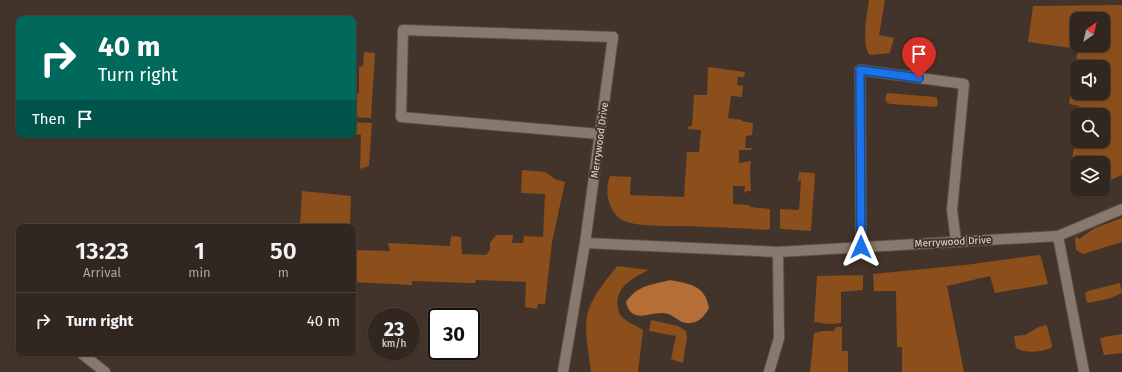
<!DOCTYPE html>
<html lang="en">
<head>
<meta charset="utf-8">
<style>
	:root { --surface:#322720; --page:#3a2f29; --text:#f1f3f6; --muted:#a8a5a5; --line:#4d443e }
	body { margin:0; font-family:"Fira Sans",sans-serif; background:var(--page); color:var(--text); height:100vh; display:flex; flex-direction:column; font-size:15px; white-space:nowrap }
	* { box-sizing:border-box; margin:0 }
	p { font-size:13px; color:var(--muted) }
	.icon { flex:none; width:22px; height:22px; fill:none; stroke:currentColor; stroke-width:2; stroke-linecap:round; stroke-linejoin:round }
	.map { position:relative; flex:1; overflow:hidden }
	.details { position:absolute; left:16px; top:224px; width:340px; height:132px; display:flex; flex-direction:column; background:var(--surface); border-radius:8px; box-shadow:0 1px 3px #0004,0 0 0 1px var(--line) }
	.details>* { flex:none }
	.hud { position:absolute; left:16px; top:16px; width:340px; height:122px; border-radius:8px; box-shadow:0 1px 3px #0004,0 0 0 1px var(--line); background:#00695c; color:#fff; overflow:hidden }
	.needle { width:26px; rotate:34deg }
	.fabs { position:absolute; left:1070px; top:12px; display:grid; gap:8px }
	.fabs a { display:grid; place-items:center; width:40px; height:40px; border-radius:8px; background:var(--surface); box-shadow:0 1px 3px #0004,0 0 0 1px var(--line); font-size:20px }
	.speed { position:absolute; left:368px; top:308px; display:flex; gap:8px; font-size:20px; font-weight:700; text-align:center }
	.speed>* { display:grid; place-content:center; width:52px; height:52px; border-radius:50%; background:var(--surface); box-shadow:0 1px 3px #0004,0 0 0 1px var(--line); line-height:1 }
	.speed small { font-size:10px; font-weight:400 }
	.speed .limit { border:2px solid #111; border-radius:6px; background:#fff; color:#111 }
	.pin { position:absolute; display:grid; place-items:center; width:34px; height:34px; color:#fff; margin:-41px -17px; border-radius:50% 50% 50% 0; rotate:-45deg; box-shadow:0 0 4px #0007 }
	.pin .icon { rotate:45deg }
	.me { position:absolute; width:44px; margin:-22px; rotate:0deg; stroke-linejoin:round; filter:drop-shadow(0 0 3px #0008) }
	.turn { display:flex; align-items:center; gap:14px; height:84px; padding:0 16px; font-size:18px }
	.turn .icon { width:52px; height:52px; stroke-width:2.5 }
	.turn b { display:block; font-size:28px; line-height:34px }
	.then { display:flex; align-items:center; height:38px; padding:0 16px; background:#0003; gap:8px; font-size:15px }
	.eta { display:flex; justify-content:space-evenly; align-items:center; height:68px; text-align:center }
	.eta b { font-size:24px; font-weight:600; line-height:28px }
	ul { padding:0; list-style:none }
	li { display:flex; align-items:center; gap:12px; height:56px; padding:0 16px; border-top:1px solid var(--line) }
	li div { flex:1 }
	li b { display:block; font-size:15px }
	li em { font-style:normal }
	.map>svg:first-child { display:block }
</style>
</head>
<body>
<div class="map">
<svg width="1122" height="372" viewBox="0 0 1122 372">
	<rect width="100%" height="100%" fill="#42342a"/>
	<g fill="#8c4e1b" fill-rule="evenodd">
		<path d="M 869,0 L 885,0 L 879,35 L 894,38 L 890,53 L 870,55 C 861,46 867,13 869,0 Z"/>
		<path d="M 1122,5 L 1122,175 L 1103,183 L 1103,163 L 1077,163 L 1077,186 L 1069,181 L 1077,125 L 1077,141 L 1103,141 L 1103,115 L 1093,115 L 1093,113 L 1078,111 L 1079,106 L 1069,104 L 1078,49 L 1028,42 L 1033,6 ZM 1077,19 L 1103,19 L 1103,45 L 1077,45 ZM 1077,67 L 1103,67 L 1103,93 L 1077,93 Z"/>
		<path d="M 364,52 L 375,53 L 371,118 L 353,117 L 353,93 L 359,93 L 359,67 L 363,66 Z"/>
		<path d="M 708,67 L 745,72 L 744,77 L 738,77 L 737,85 L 743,86 L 742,97 L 731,96 L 728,118 L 742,120 L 741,121 L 753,123 L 752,135 L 746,136 L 745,148 L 752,148 L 751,150 L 739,150 L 739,163 L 751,161 C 749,172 751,181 751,191 L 746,191 L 744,194 L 745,186 L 733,186 L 733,204 L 749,205 L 750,207 L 770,209 L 770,228 L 768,230 C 741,228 713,227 685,226 C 670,226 634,227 622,220 C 608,211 604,191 610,176 L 631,177 L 630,195 L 684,197 L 687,152 L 699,152 L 701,130 L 688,129 L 688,127 L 692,126 L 694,95 L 707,95 Z"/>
		<path d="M 887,93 L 935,97 L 937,98 L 938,104 L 936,107 L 891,104 L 887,103 L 885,99 Z"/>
		<path d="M 353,122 L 372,123 L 369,166 L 360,169 L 361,135 L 353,134 Z"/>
		<path d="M 522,170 L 545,172 L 555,179 L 565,182 L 552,242 L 545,304 L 538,304 L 537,309 L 525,307 L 526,282 L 476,280 L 475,283 L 470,283 L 412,281 L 412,285 L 353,282 L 353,250 L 390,251 L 388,243 L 450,246 L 451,236 L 461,237 L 462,254 L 486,255 L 490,250 L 490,243 L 496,235 L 513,235 L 512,243 L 523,243 L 524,236 L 543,237 L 545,194 L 521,193 Z"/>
		<path d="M 799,172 L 813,173 L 815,174 L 811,231 L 781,229 L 780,228 L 780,209 L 799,210 L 801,180 L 798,181 Z"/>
		<path d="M 302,191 L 351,196 L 350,227 L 300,227 Z"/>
		<path d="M 1122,218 L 1122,242 L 1083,254 L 1076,250 L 1075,240 L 1076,236 L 1079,239 L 1095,228 Z"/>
		<path d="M 1039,255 L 1041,257 L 1048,284 L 995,293 L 990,276 L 947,286 L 964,372 L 902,372 L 902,347 L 897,347 L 896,291 L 874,291 L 873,274 L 965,265 Z"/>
		<path d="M 617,266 L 649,270 C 634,277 613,288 618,308 C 618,311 620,315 622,317 C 627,322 637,326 643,330 L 638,372 L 591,372 C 589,354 584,334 587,316 C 590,299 607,279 617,266 Z"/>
		<path d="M 863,275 L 863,290 L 841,292 L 841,323 L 829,324 L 814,322 L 817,276 Z"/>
		<path d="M 1120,283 L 1122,293 L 1108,299 L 1087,303 L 1085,294 L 1088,291 Z"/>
		<path d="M 651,320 L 678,326 L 686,331 L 687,337 L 683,363 L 671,359 L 676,336 L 649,331 Z"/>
		<path d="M 1045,325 L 1047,326 L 1052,346 L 1051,348 C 1041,352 1026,354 1016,348 L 1014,336 L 1025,335 L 1037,328 Z"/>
		<path d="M 836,327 L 842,327 L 842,351 L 848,351 L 848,372 L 810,372 L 814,333 L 823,331 L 834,331 Z"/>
		<path d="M 1122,334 L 1122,353 L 1104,355 L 1100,339 L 1104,337 Z"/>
	</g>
	<path fill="#b66e37" d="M 670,280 C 690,284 705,285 709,308 C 703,319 695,326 682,322 C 677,320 673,315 668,314 C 653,309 632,327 626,302 C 638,285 651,285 670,280 Z"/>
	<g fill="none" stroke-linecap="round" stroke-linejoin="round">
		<g stroke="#5c5048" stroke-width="12">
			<g id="service">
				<path d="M 599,134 L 401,117 L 403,30 L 613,37"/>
				<path d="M 1058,236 L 1084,372"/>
				<path d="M 81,353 L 105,372"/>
			</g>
		</g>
		<g stroke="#5c5048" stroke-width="12">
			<g id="minor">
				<path d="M 585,243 L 778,252 L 1058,236 L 1122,209"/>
				<path d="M 861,247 L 860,70 L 964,84 L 952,210 L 956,241"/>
				<path d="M 563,372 L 585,243 L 613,37"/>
				<path d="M 769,372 L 779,338 L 778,252"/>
			</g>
		</g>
		<use href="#service" stroke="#88786d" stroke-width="10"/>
		<use href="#minor" stroke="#88786d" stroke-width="10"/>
	</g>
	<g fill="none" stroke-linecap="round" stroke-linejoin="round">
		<g stroke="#114b97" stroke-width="10">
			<path id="route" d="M 861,247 L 860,70 L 919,78"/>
		</g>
		<use href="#route" stroke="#1a73e8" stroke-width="7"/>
	</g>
	<g text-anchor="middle" stroke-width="4" stroke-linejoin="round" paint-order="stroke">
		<g font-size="10" fill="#e0d7d1" stroke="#42342a">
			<text transform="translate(599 140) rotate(-82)" y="4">Merrywood Drive</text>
			<text transform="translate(953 241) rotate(-3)" y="4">Merrywood Drive</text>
		</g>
	</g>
</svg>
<div class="fabs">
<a><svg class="needle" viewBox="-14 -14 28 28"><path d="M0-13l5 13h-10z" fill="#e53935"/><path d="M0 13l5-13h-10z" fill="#a8a5a5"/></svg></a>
<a><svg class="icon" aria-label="sound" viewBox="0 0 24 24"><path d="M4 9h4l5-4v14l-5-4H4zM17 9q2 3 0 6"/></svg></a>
<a><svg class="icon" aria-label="search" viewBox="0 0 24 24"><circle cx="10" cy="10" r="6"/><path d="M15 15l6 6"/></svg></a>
<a><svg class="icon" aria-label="layers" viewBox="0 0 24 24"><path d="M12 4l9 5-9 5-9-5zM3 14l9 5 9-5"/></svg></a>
</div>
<div class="speed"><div>23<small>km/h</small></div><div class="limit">30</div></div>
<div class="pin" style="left:919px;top:78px;background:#d93025"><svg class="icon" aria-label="arrive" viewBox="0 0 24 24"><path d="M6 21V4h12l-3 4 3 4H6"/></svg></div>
<svg class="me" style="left:861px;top:247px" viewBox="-20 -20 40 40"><path d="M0-17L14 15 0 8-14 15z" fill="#1a73e8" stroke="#fff" stroke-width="4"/></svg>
<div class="hud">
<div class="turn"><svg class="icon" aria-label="right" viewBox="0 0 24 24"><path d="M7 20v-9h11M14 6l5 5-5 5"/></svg><div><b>40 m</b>Turn right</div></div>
<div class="then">Then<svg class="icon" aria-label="arrive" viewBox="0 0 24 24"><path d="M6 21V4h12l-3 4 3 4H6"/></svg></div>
</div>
<section class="details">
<div class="eta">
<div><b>13:23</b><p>Arrival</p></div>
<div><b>1</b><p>min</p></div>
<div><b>50</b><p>m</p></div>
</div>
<ul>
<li><svg class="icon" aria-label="right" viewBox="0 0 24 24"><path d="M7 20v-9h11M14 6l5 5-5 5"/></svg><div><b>Turn right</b></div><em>40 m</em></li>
</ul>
</section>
</div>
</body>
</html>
